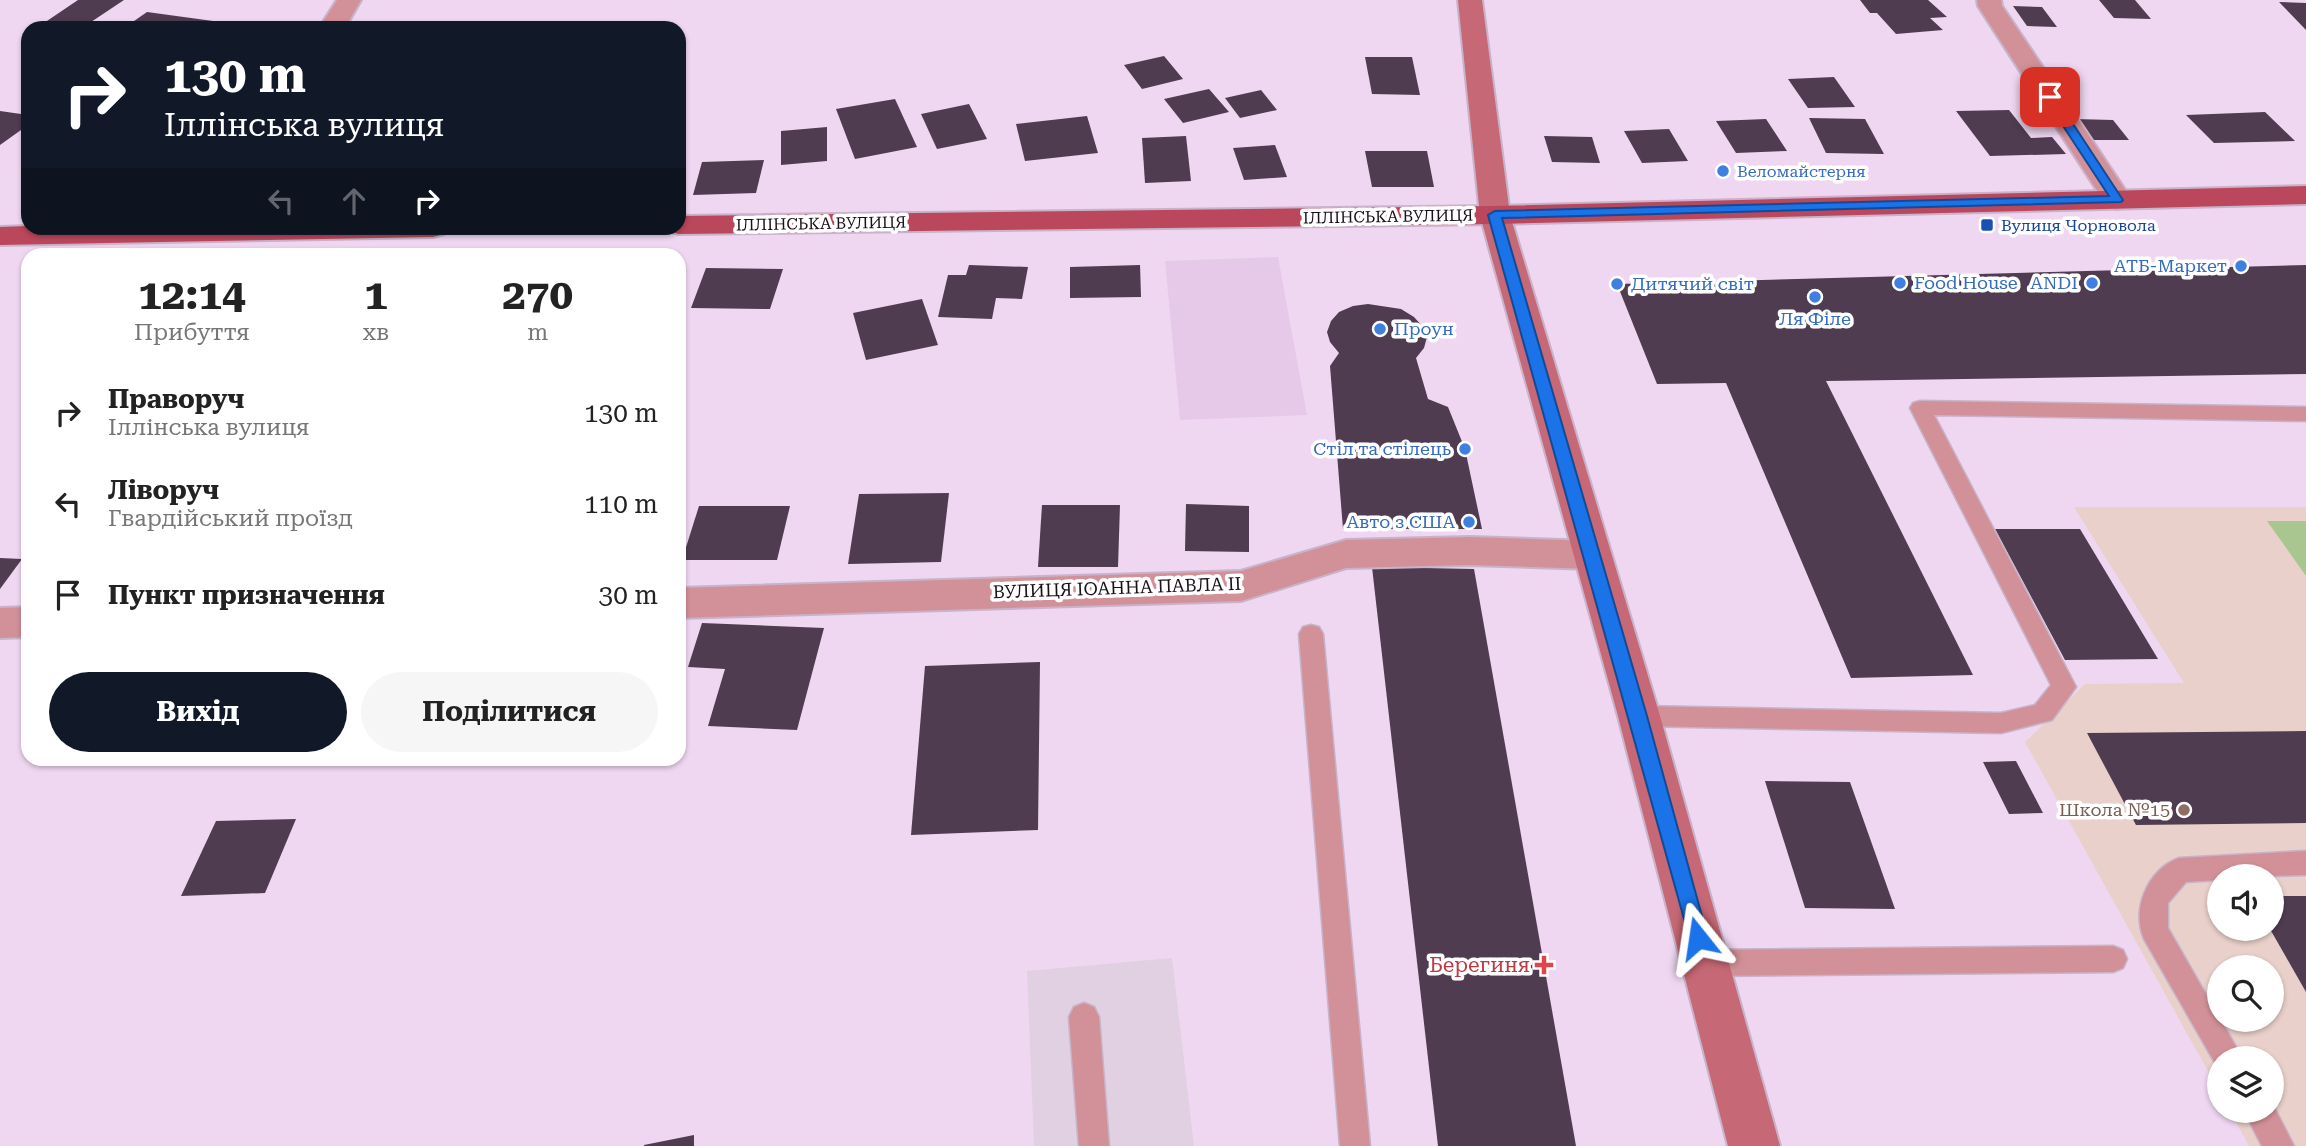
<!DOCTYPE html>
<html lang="uk">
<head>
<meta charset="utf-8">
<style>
	:root { --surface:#fff; --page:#f6f6f6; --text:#222; --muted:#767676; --accent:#111827 }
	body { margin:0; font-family:"Roboto Serif",serif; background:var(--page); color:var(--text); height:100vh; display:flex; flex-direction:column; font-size:26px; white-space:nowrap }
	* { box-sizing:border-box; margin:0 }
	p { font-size:23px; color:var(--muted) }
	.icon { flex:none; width:38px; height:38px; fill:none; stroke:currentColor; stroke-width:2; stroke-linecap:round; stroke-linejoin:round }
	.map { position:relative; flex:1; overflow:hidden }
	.drawer { position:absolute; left:21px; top:248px; width:665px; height:518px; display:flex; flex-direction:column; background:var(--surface); border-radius:21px; box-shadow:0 2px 5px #0004 }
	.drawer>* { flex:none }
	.guide { position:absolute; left:21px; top:21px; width:665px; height:214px; border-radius:21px; box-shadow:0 2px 5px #0004; background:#111827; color:#fff; overflow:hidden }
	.controls { position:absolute; left:2207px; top:864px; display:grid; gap:14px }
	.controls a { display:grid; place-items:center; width:77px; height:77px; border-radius:50%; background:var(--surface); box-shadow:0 2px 5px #0004; font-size:35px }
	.pin { position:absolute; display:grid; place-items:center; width:60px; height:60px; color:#fff; margin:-30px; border-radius:14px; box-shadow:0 4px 10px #0006 }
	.me { position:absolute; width:77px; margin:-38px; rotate:345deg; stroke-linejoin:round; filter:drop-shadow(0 0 5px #0008) }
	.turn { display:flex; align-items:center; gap:24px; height:147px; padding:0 28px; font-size:32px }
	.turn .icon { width:91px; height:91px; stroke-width:2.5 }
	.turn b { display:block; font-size:49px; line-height:60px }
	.lanes { display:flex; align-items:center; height:66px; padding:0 28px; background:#0003; justify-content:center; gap:35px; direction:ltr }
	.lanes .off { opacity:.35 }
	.eta { display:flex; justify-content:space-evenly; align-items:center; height:119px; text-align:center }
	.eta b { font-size:42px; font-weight:700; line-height:49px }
	.button { display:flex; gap:14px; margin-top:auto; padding:14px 28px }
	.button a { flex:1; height:80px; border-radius:42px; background:var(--accent); color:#fff; font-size:28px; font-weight:700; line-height:80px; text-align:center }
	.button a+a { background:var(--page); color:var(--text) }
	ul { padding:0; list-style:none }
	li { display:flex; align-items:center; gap:21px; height:91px; padding:0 28px }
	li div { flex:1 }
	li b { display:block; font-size:26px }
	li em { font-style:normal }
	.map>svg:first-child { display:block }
</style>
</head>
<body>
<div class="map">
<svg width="2306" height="1146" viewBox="0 0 2306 1146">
	<rect width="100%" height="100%" fill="#efd7f1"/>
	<path fill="#e6c9e9" d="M 1278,257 L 1307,415 L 1180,420 L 1165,261 Z"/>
	<path fill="#e1d0e2" d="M 1172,958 L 1194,1146 L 1034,1146 L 1027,971 Z"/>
	<path fill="#e9d0ca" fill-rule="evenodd" d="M 2074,507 L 2306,507 L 2306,1146 L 2249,1146 L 2230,1111 L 2272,1111 L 2272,1059 L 2219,1059 L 2219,1091 L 2025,742 L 2085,684 L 2184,683 ZM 2219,877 L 2272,877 L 2272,929 L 2219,929 ZM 2219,968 L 2272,968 L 2272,1020 L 2219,1020 Z"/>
	<path fill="#aac690" d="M 2267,521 L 2306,521 L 2306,576 Z"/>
	<g fill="#4f3c51">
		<path d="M 78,0 L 124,0 L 82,28 L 38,27 Z"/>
		<path d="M 1860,0 L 1928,0 L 1947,17 L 1930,18 L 1943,30 L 1896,34 L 1877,13 L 1870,13 Z"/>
		<path d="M 2099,0 L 2135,0 L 2151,19 L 2114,18 Z"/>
		<path d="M 2279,2 L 2306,3 L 2306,30 Z"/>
		<path d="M 2013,6 L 2042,7 L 2057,27 L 2027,26 Z"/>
		<path d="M 147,12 L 213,21 L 203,28 L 124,28 Z"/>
		<path d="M 1164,56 L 1183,79 L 1142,89 L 1124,65 Z"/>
		<path d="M 1365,57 L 1412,57 L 1420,95 L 1372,94 Z"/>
		<path d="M 1834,77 L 1855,107 L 1808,108 L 1788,79 Z"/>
		<path d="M 1209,89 L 1229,112 L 1183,123 L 1164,99 Z"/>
		<path d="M 1261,90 L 1277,110 L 1240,118 L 1225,98 Z"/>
		<path d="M 895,99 L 917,147 L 855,159 L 836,109 Z"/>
		<path d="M 969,104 L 987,139 L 937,149 L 921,114 Z"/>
		<path d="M 2009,110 L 2031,138 L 2052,137 L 2066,154 L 1990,156 L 1956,111 Z"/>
		<path d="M 0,111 L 28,115 L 28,125 L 0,145 Z"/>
		<path d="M 2265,112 L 2295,141 L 2214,143 L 2186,115 Z"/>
		<path d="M 1087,116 L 1098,153 L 1025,161 L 1016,124 Z"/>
		<path d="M 1809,118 L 1865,119 L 1884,154 L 1826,153 Z"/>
		<path d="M 1766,119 L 1787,151 L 1736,153 L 1716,121 Z"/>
		<path d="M 2074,119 L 2113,120 L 2129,140 L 2089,140 Z"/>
		<path d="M 827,127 L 827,161 L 781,165 L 781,131 Z"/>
		<path d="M 1669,129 L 1688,161 L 1642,163 L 1624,131 Z"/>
		<path d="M 1186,136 L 1191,181 L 1145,183 L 1142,138 Z"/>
		<path d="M 1544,136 L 1592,137 L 1600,163 L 1552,162 Z"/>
		<path d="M 1275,145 L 1287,177 L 1244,180 L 1233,148 Z"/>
		<path d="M 1365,151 L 1427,151 L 1434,187 L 1372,187 Z"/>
		<path d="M 764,160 L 756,193 L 693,195 L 702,162 Z"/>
		<path d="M 969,265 L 1028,267 L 1022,299 L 996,298 L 992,319 L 938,317 L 948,275 L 966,275 Z"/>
		<path d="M 1140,265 L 1141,297 L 1070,298 L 1070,267 Z"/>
		<path d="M 2306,265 L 2306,374 L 1826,381 L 1973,675 L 1851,678 L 1726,383 L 1657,384 L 1617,284 Z"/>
		<path d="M 706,268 L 783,269 L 770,309 L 691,308 Z"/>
		<path d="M 922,299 L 938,345 L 866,360 L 853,313 Z"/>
		<path d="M 1368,304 L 1401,309 L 1414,317 L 1423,327 L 1427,337 L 1424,348 L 1416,358 L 1428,399 L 1448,407 L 1465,449 L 1482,529 L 1343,529 L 1330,366 L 1339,353 L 1330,342 L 1327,332 L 1331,321 L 1339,312 L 1353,306 Z"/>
		<path d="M 949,493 L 941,562 L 848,564 L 859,494 Z"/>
		<path d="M 1186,504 L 1249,506 L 1249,552 L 1185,551 Z"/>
		<path d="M 1042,505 L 1120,505 L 1118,567 L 1038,567 Z"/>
		<path d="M 699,506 L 790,506 L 777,560 L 682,560 Z"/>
		<path d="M 1995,529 L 2080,529 L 2158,659 L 2065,660 Z"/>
		<path d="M 0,558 L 22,559 L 0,589 Z"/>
		<path d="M 1372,567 L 1474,569 L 1576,1146 L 1438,1146 Z"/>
		<path d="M 702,623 L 824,628 L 797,730 L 708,726 L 725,669 L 688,667 Z"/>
		<path d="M 1040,662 L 1038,830 L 911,835 L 925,666 Z"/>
		<path d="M 2306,731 L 2306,823 L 2136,825 L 2087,733 Z"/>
		<path d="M 2016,761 L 2043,813 L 2009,814 L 1983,762 Z"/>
		<path d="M 1765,781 L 1850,782 L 1895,909 L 1805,908 Z"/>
		<path d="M 296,819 L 265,893 L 181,896 L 216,821 Z"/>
		<path d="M 2272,896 L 2306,896 L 2306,992 L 2270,929 Z"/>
		<path d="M 694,1135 L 694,1146 L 644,1146 L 644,1145 Z"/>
	</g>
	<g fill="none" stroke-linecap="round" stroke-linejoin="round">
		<g stroke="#c8b3ca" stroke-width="3">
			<g id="service">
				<path d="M 1920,401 L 2306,407 L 2306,421 L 1934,415 L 2076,687 L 2052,720 L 2001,733 L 1639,726 L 1630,723 L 1627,716 L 1630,709 L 1639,706 L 2001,713 L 2035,705 L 2051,685 L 1910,408 L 1913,403 Z"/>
				<path d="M 1311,625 L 1319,627 L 1323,634 L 1370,1146 L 1340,1146 L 1299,634 L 1303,627 Z"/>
				<path d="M 2306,851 L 2306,875 L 2219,877 L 2219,880 L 2186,882 L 2168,903 L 2168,928 L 2243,1059 L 2219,1059 L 2219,1070 L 2144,939 C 2131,909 2148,869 2179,858 Z"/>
				<path d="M 2113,946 L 2123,950 L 2127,959 L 2123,968 L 2113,972 L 1705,976 L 1695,972 L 1691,963 L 1695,954 L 1705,950 Z"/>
				<path d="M 1084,1003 L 1094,1007 L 1099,1017 L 1109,1146 L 1079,1146 L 1069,1017 L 1074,1007 Z"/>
				<path d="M 2272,1103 L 2294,1146 L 2262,1146 L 2244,1111 L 2272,1111 Z"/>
			</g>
		</g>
		<g stroke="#c8b3ca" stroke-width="4">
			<g id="minor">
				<path d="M 337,0 L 361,0 L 345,28 L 319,28 Z"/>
				<path d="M 1977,0 L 2001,0 L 2002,6 L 2132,200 L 2127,206 L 2117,209 L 2107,206 L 1978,6 Z"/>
				<path d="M 1470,537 L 1592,541 L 1605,545 L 1611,555 L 1605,565 L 1592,569 L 1470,565 L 1346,568 L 1241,601 L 679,618 L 679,588 L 1241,571 L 1346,540 Z"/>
				<path d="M 28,607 L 28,637 L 0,638 L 0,608 Z"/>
			</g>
		</g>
		<g stroke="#c8b3ca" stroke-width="4">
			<path id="secondary" d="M 1458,0 L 1482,0 L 1510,215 L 1660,716 L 1780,1146 L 1728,1146 L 1618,716 L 1480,215 Z"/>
		</g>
		<g stroke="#c8b3ca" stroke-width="4">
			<g id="primary">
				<path d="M 2306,186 L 2306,204 L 1495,224 L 679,234 L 668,231 L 666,228 L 679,228 L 679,216 L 1495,206 Z"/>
				<path d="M 0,227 L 28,226 L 448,228 L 444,234 L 433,237 L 0,245 Z"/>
			</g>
		</g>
		<use href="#service" fill="#d29198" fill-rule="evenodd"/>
		<use href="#minor" fill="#d29198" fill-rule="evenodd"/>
		<use href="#secondary" fill="#c66875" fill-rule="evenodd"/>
		<use href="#primary" fill="#ba475c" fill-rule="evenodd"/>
	</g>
	<path fill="#1a73e8" stroke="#114b97" stroke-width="2" d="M 2050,94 L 2054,95 L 2123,200 L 2121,202 L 1502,218 L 1647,716 L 1708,938 L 1705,944 L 1698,947 L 1691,944 L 1488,215 L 1495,211 L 2109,196 L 2044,97 Z"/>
	<g fill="#3f7fe0" stroke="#fff" stroke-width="2.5">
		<circle cx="1723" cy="171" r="7"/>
		<circle cx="2241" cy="266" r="7"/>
		<circle cx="1900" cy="283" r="7"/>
		<circle cx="2092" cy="283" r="7"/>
		<circle cx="1617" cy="284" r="7"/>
		<circle cx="1815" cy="297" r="7"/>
		<circle cx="1380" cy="329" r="7"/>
		<circle cx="1465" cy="449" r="7"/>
		<circle cx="1469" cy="522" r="7"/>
	</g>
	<rect fill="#1a4fb4" stroke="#fff" stroke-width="2.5" x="1980" y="218" width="14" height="14" rx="3.5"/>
	<circle fill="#8d6e63" stroke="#fff" stroke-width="2.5" cx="2184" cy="810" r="7"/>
	<path fill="#e0444e" stroke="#fff" stroke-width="2.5" d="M1540.5 954.5h7v7h7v7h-7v7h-7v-7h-7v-7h7z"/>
	<g text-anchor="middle" stroke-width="7" stroke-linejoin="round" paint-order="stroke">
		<g font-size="16" fill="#366cbe" stroke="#fff" text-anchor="start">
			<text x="1737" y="177">Веломайстерня</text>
		</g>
		<g font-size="16" fill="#191119" stroke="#fff">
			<text transform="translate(1388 216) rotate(-1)" y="6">ІЛЛІНСЬКА ВУЛИЦЯ</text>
			<text transform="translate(821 223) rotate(-1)" y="6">ІЛЛІНСЬКА ВУЛИЦЯ</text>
		</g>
		<g font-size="16" fill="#164399" stroke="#fff" text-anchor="start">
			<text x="2001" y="231">Вулиця Чорновола</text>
		</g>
		<g font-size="18" fill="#366cbe" stroke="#fff" text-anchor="end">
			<text x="2227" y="272">АТБ-Маркет</text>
			<text x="1914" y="289" text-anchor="start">Food House</text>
			<text x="2078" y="289">ANDI</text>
			<text x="1631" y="290" text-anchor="start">Дитячий світ</text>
			<text x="1815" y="325" text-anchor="middle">Ля Філе</text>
			<text x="1394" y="335" text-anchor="start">Проун</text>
			<text x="1451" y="455">Стіл та стілець</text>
			<text x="1455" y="528">Авто з США</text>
		</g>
		<g font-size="18" fill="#191119" stroke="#fff">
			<text transform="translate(1117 588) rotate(-2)" y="6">ВУЛИЦЯ ІОАННА ПАВЛА II</text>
		</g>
		<g font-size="18" fill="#785e54" stroke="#fff" text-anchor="end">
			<text x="2170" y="816">Школа №15</text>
		</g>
		<g font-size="21" fill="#be3a42" stroke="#fff" text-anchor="end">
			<text x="1530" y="972">Берегиня</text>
		</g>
	</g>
</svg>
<div class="controls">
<a><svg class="icon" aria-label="sound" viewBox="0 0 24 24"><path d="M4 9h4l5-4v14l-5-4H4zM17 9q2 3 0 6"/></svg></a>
<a><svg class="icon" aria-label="search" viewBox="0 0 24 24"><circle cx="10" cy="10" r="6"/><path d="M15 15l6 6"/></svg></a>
<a><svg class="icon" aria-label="layers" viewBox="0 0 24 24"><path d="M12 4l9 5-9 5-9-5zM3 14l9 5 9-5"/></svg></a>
</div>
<div class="pin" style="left:2050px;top:97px;background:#d93025"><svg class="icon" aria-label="arrive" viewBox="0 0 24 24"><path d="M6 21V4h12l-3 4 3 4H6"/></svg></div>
<svg class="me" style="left:1698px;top:938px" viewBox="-20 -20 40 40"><path d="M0-17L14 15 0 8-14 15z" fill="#1a73e8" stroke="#fff" stroke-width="4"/></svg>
<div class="guide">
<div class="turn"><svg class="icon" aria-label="right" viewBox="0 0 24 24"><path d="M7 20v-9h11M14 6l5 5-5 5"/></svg><div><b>130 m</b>Іллінська вулиця</div></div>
<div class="lanes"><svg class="icon off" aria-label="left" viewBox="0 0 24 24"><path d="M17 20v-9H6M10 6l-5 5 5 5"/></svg><svg class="icon off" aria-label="ahead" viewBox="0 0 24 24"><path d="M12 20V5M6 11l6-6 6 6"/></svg><svg class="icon" aria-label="right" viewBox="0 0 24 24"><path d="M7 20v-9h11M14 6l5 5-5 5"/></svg></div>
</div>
<section class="drawer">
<div class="eta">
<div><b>12:14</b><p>Прибуття</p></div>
<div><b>1</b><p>хв</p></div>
<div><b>270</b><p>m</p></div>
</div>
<ul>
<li><svg class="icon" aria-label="right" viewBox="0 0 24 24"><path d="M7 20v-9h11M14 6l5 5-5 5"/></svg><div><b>Праворуч</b><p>Іллінська вулиця</p></div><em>130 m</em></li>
<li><svg class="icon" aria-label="left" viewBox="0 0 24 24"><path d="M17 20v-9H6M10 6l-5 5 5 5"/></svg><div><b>Ліворуч</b><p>Гвардійський проїзд</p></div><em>110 m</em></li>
<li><svg class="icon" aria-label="arrive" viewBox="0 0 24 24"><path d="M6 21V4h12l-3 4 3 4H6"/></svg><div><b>Пункт призначення</b></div><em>30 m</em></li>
</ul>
<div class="button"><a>Вихід</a><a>Поділитися</a></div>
</section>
</div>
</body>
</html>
